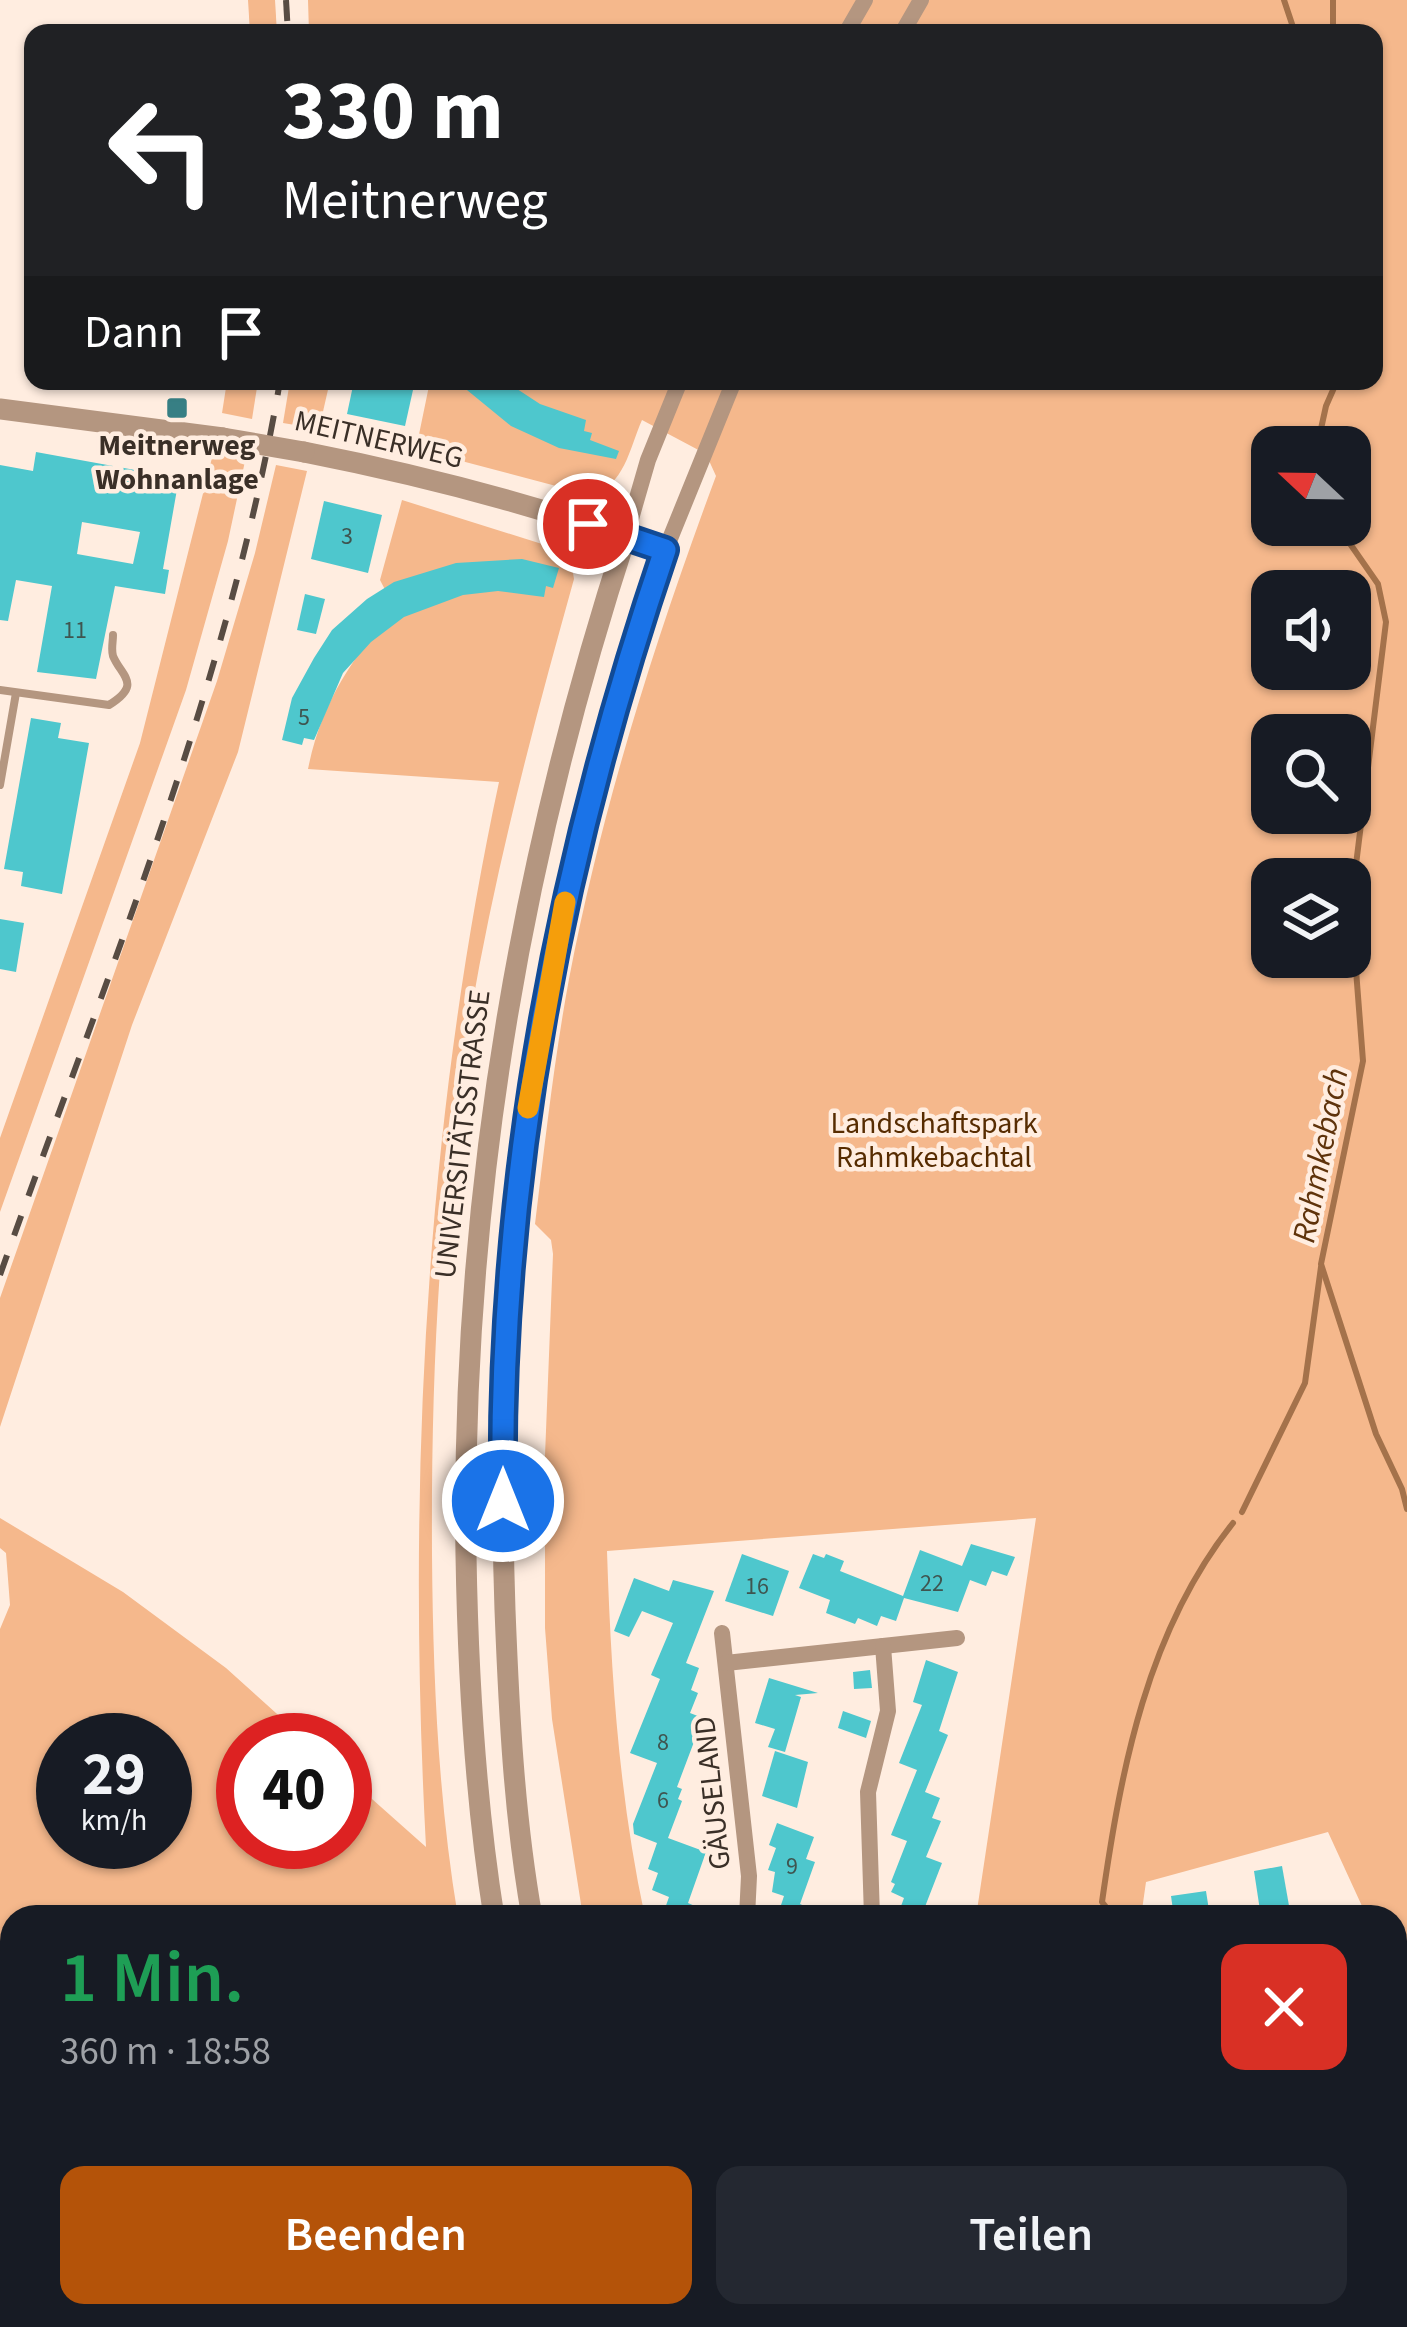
<!DOCTYPE html>
<html lang="de">
<head>
<meta charset="utf-8">
<style>
	:root { --surface:#171b24; --page:#242831; --text:#f1f3f6; --muted:#9ea1a6; --accent:#b45309 }
	body { margin:0; font-family:"Source Sans 3",sans-serif; background:var(--page); color:var(--text); height:100vh; display:flex; flex-direction:column; font-size:45px; white-space:nowrap }
	* { box-sizing:border-box; margin:0 }
	p { font-size:39px; color:var(--muted) }
	.icon { flex:none; width:66px; height:66px; fill:none; stroke:currentColor; stroke-width:2; stroke-linecap:round; stroke-linejoin:round }
	.map { position:relative; flex:1; overflow:hidden }
	.panel { position:absolute; left:0px; top:1905px; width:1407px; height:423px; display:flex; flex-direction:column; background:var(--surface); border-radius:36px 36px 0 0; box-shadow:0 3px 9px #0004 }
	.panel>* { flex:none }
	.hud { position:absolute; left:24px; top:24px; width:1359px; height:366px; border-radius:24px; box-shadow:0 3px 9px #0004; background:#202124; color:#fff; overflow:hidden }
	.needle { width:78px; rotate:292deg }
	.controls { position:absolute; left:1251px; top:426px; display:grid; gap:24px }
	.controls a { display:grid; place-items:center; width:120px; height:120px; border-radius:24px; background:var(--surface); box-shadow:0 3px 9px #0004; font-size:60px }
	.speed { position:absolute; left:36px; top:1713px; display:flex; gap:24px; font-size:60px; font-weight:700; text-align:center }
	.speed>* { display:grid; place-content:center; width:156px; height:156px; border-radius:50%; background:var(--surface); box-shadow:0 3px 9px #0004; line-height:1 }
	.speed small { font-size:30px; font-weight:400 }
	.speed .limit { border:18px solid #d22; background:#fff; color:#111 }
	.pin { position:absolute; display:grid; place-items:center; width:102px; height:102px; color:#fff; margin:-51px; border:6px solid #fff; border-radius:50%; box-shadow:0 3px 12px #0007 }
	.me { position:absolute; width:132px; margin:-66px; rotate:0deg; stroke-linejoin:round; filter:drop-shadow(0 0 9px #0008) }
	.turn { display:flex; align-items:center; gap:42px; height:252px; padding:0 60px; font-size:54px }
	.turn .icon { width:156px; height:156px; stroke-width:2.5 }
	.turn b { display:block; font-size:84px; line-height:102px }
	.then { display:flex; align-items:center; height:114px; padding:0 60px; background:#0003; gap:24px; font-size:45px }
	.round { display:grid; place-items:center; flex:none; width:126px; height:126px; border-radius:24px; background:var(--page) }
	.headline { display:flex; align-items:center; justify-content:space-between; height:204px; padding:0 60px }
	h1 { font-size:72px; font-weight:600; line-height:90px; color:#1e9e55 }
	.action { display:flex; gap:24px; margin-top:auto; padding:24px 60px }
	.action a { flex:1; height:138px; border-radius:24px; background:var(--accent); color:#fff; font-size:48px; font-weight:600; line-height:138px; text-align:center }
	.action a+a { background:var(--page); color:var(--text) }
	.map>svg:first-child { display:block }
</style>
</head>
<body>
<div class="map">
<svg width="1407" height="2327" viewBox="0 0 1407 2327">
	<rect width="100%" height="100%" fill="#ffede0"/>
	<g fill="#f5b88c" fill-rule="evenodd">
		<path d="M 248,0 L 275,0 L 277,33 L 250,33 Z"/>
		<path d="M 308,0 L 1407,0 L 1407,2003 L 1395,1977 L 1395,1917 L 1367,1917 L 1328,1832 L 1146,1882 L 1141,1917 L 976,1917 L 1036,1518 L 607,1551 C 611,1674 619,1797 645,1917 L 583,1917 L 552,1719 L 545,1628 L 545,1456 L 553,1254 L 551,1240 L 535,1224 C 545,1143 554,1060 569,979 C 602,807 655,640 716,476 L 706,454 L 642,420 C 629,449 625,486 590,495 L 416,449 L 430,381 L 1374,381 L 1374,33 L 309,33 ZM 1272,447 L 1350,447 L 1350,525 L 1272,525 ZM 1272,591 L 1350,591 L 1350,669 L 1272,669 ZM 1272,735 L 1350,735 L 1350,813 L 1272,813 ZM 1272,879 L 1350,879 L 1350,957 L 1272,957 Z"/>
		<path d="M 227,381 L 258,381 L 252,419 L 222,413 Z"/>
		<path d="M 290,381 L 330,381 L 319,429 L 283,423 Z"/>
		<path d="M 216,442 L 248,447 L 228,541 L 186,690 L 0,1212 L 0,1138 L 140,743 Z"/>
		<path d="M 276,465 L 307,471 L 238,752 L 132,1025 L 0,1427 L 0,1298 L 217,681 L 255,553 Z"/>
		<path d="M 402,500 L 561,550 L 570,555 L 574,579 C 534,722 496,866 471,1012 C 439,1192 431,1373 432,1555 C 433,1675 438,1798 458,1917 L 12,1917 L 12,2296 L 0,2291 L 0,1629 L 10,1605 L 6,1553 L 0,1548 L 0,1518 L 123,1592 L 226,1668 L 306,1740 L 243,1740 L 243,1842 L 345,1842 L 345,1775 L 426,1847 C 407,1491 424,1132 499,782 L 308,769 C 322,700 352,661 394,607 L 380,580 ZM 63,1740 L 165,1740 L 165,1842 L 63,1842 Z"/>
		<path d="M 77,2316 L 474,2316 L 405,2327 L 134,2327 Z"/>
		<path d="M 645,2316 L 848,2316 L 856,2327 L 649,2327 Z"/>
	</g>
	<g fill="none" stroke-linecap="round" stroke-linejoin="round">
		<g stroke="#a4724b" stroke-width="6">
			<path d="M 1284,0 L 1295,33"/>
			<path d="M 1333,33 L 1333,0"/>
			<path d="M 1317,447 L 1326,406 L 1337,381"/>
			<path d="M 1337,525 L 1378,584 L 1386,622 L 1351,905 L 1363,1061 L 1321,1264 L 1376,1434 L 1402,1489 L 1407,1509"/>
			<path d="M 1242,1512 L 1305,1383 L 1321,1267"/>
			<path d="M 1114,1917 L 1102,1902 C 1121,1769 1147,1631 1233,1523"/>
		</g>
	</g>
	<g fill="#4ec7cd" fill-rule="evenodd">
		<path d="M 354,381 L 415,381 L 405,426 L 347,414 Z"/>
		<path d="M 456,381 L 505,381 L 540,404 L 586,420 L 584,431 L 592,433 L 590,440 L 619,451 L 616,459 L 559,448 L 511,426 Z"/>
		<path d="M 36,452 L 179,478 L 163,569 L 169,570 L 165,594 L 115,586 L 96,679 L 37,672 L 52,586 L 16,580 L 8,621 L 0,620 L 0,465 L 33,471 ZM 82,522 L 140,532 L 133,564 L 77,554 Z"/>
		<path d="M 324,501 L 382,515 L 368,573 L 311,559 Z"/>
		<path d="M 522,559 L 559,568 L 553,588 L 546,586 L 544,597 L 498,591 L 463,595 L 404,617 L 371,642 L 343,673 L 314,740 L 304,738 L 302,745 L 282,740 L 292,698 L 314,658 L 332,630 L 367,599 L 394,582 L 456,563 Z"/>
		<path d="M 305,594 L 325,599 L 316,634 L 297,630 Z"/>
		<path d="M 31,718 L 61,723 L 58,738 L 89,743 L 62,894 L 21,886 L 23,872 L 4,869 Z"/>
		<path d="M 0,919 L 24,923 L 16,972 L 0,969 Z"/>
		<path d="M 971,1544 L 1015,1557 L 1007,1576 L 992,1571 L 986,1586 L 970,1580 L 958,1612 L 904,1598 L 896,1621 L 881,1616 L 877,1626 L 858,1618 L 855,1624 L 826,1613 L 830,1600 L 799,1588 L 813,1554 L 824,1558 L 826,1554 L 844,1561 L 840,1571 L 903,1596 L 920,1550 L 962,1566 Z"/>
		<path d="M 742,1554 L 789,1571 L 773,1616 L 725,1601 Z"/>
		<path d="M 634,1578 L 669,1591 L 673,1580 L 714,1591 L 686,1663 L 699,1668 L 691,1690 L 698,1693 L 690,1713 L 703,1718 L 677,1787 L 682,1789 L 678,1799 L 682,1801 L 668,1838 L 706,1852 L 688,1903 L 720,1917 L 662,1917 L 669,1897 L 652,1890 L 658,1873 L 648,1869 L 657,1843 L 634,1834 L 633,1824 L 657,1763 L 630,1753 L 660,1679 L 651,1675 L 673,1623 L 642,1611 L 629,1637 L 614,1631 Z"/>
		<path d="M 926,1660 L 958,1672 L 939,1731 L 948,1735 L 925,1792 L 940,1798 L 932,1818 L 941,1821 L 926,1857 L 942,1863 L 921,1917 L 897,1917 L 904,1898 L 891,1892 L 895,1884 L 891,1882 L 907,1841 L 891,1835 L 917,1770 L 899,1763 L 922,1705 L 913,1702 Z"/>
		<path d="M 870,1670 L 872,1688 L 854,1689 L 853,1672 Z"/>
		<path d="M 769,1678 L 818,1693 L 795,1695 L 801,1697 L 785,1752 L 768,1747 L 775,1729 L 755,1723 Z"/>
		<path d="M 843,1711 L 871,1721 L 866,1738 L 838,1728 Z"/>
		<path d="M 775,1751 L 808,1762 L 797,1808 L 762,1796 Z"/>
		<path d="M 777,1823 L 814,1837 L 806,1859 L 815,1862 L 800,1904 L 829,1917 L 777,1917 L 784,1896 L 772,1892 L 775,1872 L 768,1870 L 776,1848 L 769,1845 Z"/>
		<path d="M 1282,1866 L 1291,1917 L 1261,1917 L 1254,1871 Z"/>
		<path d="M 1206,1891 L 1210,1917 L 1174,1917 L 1171,1896 Z"/>
	</g>
	<g fill="none" stroke-linecap="round" stroke-linejoin="round">
		<g stroke="#b49680" stroke-width="8">
			<path d="M 0,690 L 109,705 C 143,684 121,676 113,656 C 111,649 113,642 113,635"/>
			<path d="M 0,785 L 16,693"/>
			<path d="M 1395,2142 L 1399,2136"/>
		</g>
		<g stroke="#b49680" stroke-width="16">
			<path d="M 846,33 L 865,0"/>
			<path d="M 902,33 L 921,0"/>
			<path d="M 626,536 L 648,460 L 680,381"/>
			<path d="M 665,551 L 734,381"/>
			<path d="M 722,1633 L 749,1876 L 747,1917"/>
			<path d="M 726,1663 L 957,1638"/>
			<path d="M 872,1917 L 868,1792 L 888,1711 L 883,1646"/>
			<path d="M 1395,2187 L 1407,2187"/>
			<path d="M 885,2316 L 905,2327"/>
			<path d="M 867,2327 L 871,2316"/>
			<path d="M 948,2327 L 957,2316"/>
			<path d="M 1284,2327 L 1288,2316"/>
		</g>
		<g stroke="#b49680" stroke-width="21">
			<path d="M 0,409 L 223,438"/>
			<path d="M 304,452 C 426,476 548,508 665,551 C 548,896 492,1245 505,1610 C 509,1712 514,1816 532,1917"/>
			<path d="M 494,1917 C 475,1798 468,1675 466,1555 C 461,1206 518,867 626,536"/>
		</g>
		<g stroke="#956a4a" stroke-width="24">
			<path d="M 622,2316 L 626,2327"/>
			<path d="M 0,2317 L 35,2327"/>
			<path d="M 530,2327 L 576,2316"/>
		</g>
		<g stroke="#584c43" stroke-width="6" stroke-dasharray="21 21" stroke-linecap="butt">
			<path d="M 286,0 L 288,33"/>
			<path d="M 0,1275 C 104,981 228,689 280,381"/>
		</g>
		<path stroke="#b49680" stroke-width="21" d="M 223,438 L 304,452"/>
	</g>
	<g fill="none" stroke-linecap="round" stroke-linejoin="round">
		<g stroke="#114b97" stroke-width="30">
			<path id="route" d="M 503,1501 C 498,1177 561,856 665,550 L 588,524"/>
		</g>
		<use href="#route" stroke="#1a73e8" stroke-width="21"/>
		<path stroke="#f59e0b" stroke-width="21" d="M 528,1108 L 565,902"/>
	</g>
	<rect fill="#377f84" stroke="#ffede0" stroke-width="4.5" x="165" y="396" width="24" height="24" rx="6"/>
	<g text-anchor="middle" stroke-width="9" stroke-linejoin="round" paint-order="stroke">
		<g font-size="24" fill="#3f5550">
			<text x="347" y="544">3</text>
			<text x="75" y="638">11</text>
			<text x="304" y="725">5</text>
			<text x="932" y="1591">22</text>
			<text x="757" y="1594">16</text>
			<text x="663" y="1750">8</text>
			<text x="663" y="1808">6</text>
			<text x="792" y="1874">9</text>
		</g>
		<g font-size="30" fill="#3a2f27" stroke="#ffede0">
			<text transform="translate(379 439) rotate(13)" y="10">MEITNERWEG</text>
			<text transform="translate(462 1134) rotate(-83)" y="10">UNIVERSITÄTSSTRASSE</text>
			<text transform="translate(712 1793) rotate(-96)" y="10">GÄUSELAND</text>
		</g>
		<g font-size="30" font-weight="bold" fill="#3a2f27" stroke="#ffede0">
			<text x="177" y="455">Meitnerweg<tspan x="177" dy="34">Wohnanlage</tspan></text>
		</g>
		<g font-size="30" fill="#572c01" stroke="#ffede0">
			<text x="934" y="1133">Landschaftspark<tspan x="934" dy="34">Rahmkebachtal</tspan></text>
		</g>
		<g font-size="33" font-style="italic" fill="#5f330b" stroke="#ffede0">
			<text transform="translate(1319 1155) rotate(-79)" y="12">Rahmkebach</text>
		</g>
	</g>
</svg>
<div class="controls">
<a><svg class="needle" viewBox="-14 -14 28 28"><path d="M0-13l5 13h-10z" fill="#e53935"/><path d="M0 13l5-13h-10z" fill="#9ea1a6"/></svg></a>
<a><svg class="icon" aria-label="sound" viewBox="0 0 24 24"><path d="M4 9h4l5-4v14l-5-4H4zM17 9q2 3 0 6"/></svg></a>
<a><svg class="icon" aria-label="search" viewBox="0 0 24 24"><circle cx="10" cy="10" r="6"/><path d="M15 15l6 6"/></svg></a>
<a><svg class="icon" aria-label="layers" viewBox="0 0 24 24"><path d="M12 4l9 5-9 5-9-5zM3 14l9 5 9-5"/></svg></a>
</div>
<div class="speed"><div>29<small>km/h</small></div><div class="limit">40</div></div>
<div class="pin" style="left:588px;top:524px;background:#d93025"><svg class="icon" aria-label="arrive" viewBox="0 0 24 24"><path d="M6 21V4h12l-3 4 3 4H6"/></svg></div>
<svg class="me" style="left:503px;top:1501px" viewBox="-20 -20 40 40"><circle r="17" fill="#1a73e8" stroke="#fff" stroke-width="3"/><path d="M0-11L8 9 0 5-8 9z" fill="#fff"/></svg>
<div class="hud">
<div class="turn"><svg class="icon" aria-label="left" viewBox="0 0 24 24"><path d="M17 20v-9H6M10 6l-5 5 5 5"/></svg><div><b>330 m</b>Meitnerweg</div></div>
<div class="then">Dann<svg class="icon" aria-label="arrive" viewBox="0 0 24 24"><path d="M6 21V4h12l-3 4 3 4H6"/></svg></div>
</div>
<section class="panel">
<div class="headline"><div><h1>1 Min.</h1><p>360 m · 18:58</p></div><a class="round" style="background:#d93025;color:#fff"><svg class="icon" aria-label="close" viewBox="0 0 24 24"><path d="M6 6l12 12M18 6L6 18"/></svg></a></div>
<div class="action"><a>Beenden</a><a>Teilen</a></div>
</section>
</div>
</body>
</html>
